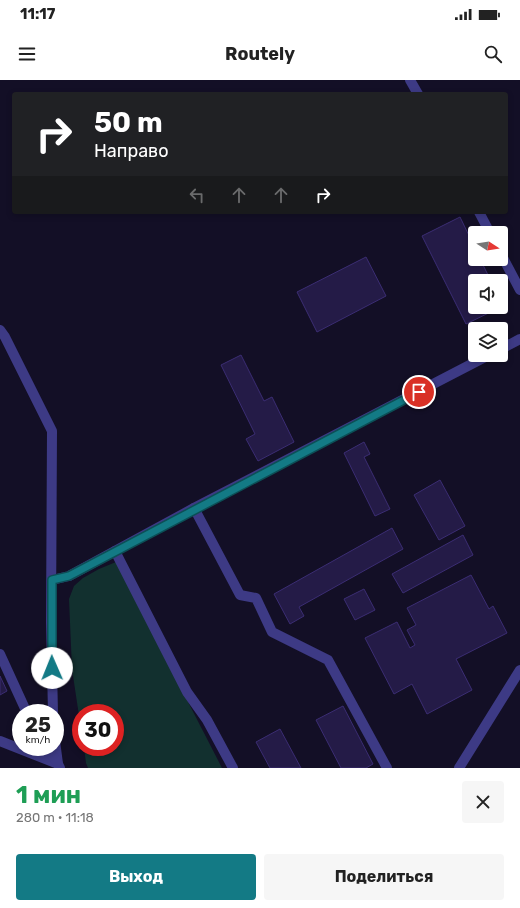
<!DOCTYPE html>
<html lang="ru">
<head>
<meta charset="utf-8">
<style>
	:root { --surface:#fff; --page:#f6f6f6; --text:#222; --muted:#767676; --accent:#137a85 }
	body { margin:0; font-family:Rubik,sans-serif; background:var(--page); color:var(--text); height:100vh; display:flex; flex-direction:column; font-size:15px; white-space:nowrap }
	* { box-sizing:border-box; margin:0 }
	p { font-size:13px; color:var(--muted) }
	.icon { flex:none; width:22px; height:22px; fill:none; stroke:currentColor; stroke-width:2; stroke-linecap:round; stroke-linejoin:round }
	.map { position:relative; height:688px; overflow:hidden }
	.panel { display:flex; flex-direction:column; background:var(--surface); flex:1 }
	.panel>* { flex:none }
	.hud { position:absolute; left:12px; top:12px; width:496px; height:122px; border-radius:4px; box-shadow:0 2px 6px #0003; background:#202124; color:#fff; overflow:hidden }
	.needle { width:26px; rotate:102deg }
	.buttons { position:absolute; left:468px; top:146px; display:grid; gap:8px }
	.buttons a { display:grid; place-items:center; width:40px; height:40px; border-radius:4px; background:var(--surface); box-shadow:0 2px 6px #0003; font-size:20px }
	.speed { position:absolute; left:12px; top:624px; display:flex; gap:8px; font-size:20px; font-weight:700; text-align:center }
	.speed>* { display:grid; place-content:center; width:52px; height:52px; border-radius:50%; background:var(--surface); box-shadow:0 2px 6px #0003; line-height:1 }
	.speed small { font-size:10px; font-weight:400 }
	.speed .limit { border:6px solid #d22; background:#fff; color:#111 }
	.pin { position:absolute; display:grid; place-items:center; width:34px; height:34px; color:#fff; margin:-17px; border:2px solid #fff; border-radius:50%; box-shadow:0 1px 4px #0007 }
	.me { position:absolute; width:44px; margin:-22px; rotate:359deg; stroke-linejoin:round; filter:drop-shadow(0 0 3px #0008) }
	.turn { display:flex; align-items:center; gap:14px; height:84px; padding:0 16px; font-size:18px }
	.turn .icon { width:52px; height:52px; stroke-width:2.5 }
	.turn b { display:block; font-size:28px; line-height:34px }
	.lanes { display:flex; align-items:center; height:38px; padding:0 16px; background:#0003; justify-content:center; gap:20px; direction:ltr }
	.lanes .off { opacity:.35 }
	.round { display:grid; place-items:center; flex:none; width:42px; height:42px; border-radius:4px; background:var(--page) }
	.head { display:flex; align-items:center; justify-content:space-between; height:68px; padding:0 16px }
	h1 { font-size:24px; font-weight:700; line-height:30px; color:#1e9e55 }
	.primary-button { display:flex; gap:8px; margin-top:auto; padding:8px 16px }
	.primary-button a { flex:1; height:46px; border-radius:4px; background:var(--accent); color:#fff; font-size:16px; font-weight:700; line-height:46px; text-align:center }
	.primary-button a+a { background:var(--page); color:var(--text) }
	.status { display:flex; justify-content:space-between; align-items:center; height:28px; padding:0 20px; background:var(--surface); direction:ltr }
	.status svg { height:11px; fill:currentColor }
	header { display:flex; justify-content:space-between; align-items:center; height:52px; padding:0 16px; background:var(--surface); font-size:18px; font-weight:700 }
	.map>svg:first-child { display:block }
</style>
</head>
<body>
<div class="status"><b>11:17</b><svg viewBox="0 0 49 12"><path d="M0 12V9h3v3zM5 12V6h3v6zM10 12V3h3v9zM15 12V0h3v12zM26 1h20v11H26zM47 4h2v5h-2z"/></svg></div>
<header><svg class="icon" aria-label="menu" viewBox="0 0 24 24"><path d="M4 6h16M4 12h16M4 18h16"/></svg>Routely<svg class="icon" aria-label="search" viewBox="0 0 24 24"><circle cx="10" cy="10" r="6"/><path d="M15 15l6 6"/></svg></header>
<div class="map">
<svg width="520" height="688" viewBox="0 0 520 688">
	<rect width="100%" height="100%" fill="#130f26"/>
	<path fill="#12302f" d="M 116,482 L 222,688 L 88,688 L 86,683 L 84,667 L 115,667 L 115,633 L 81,633 L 81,649 L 72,589 L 69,519 L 74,506 L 83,498 L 99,489 Z"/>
	<g fill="#241b47" stroke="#3b2d73">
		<path d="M 460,137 L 475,168 L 475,179 L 480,179 L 491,201 L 475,201 L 475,227 L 501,227 L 466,244 L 422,156 Z"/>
		<path d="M 366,177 L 386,216 L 317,252 L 297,212 Z"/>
		<path d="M 241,275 L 264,321 L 272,317 L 294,362 L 258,381 L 246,359 L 255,354 L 221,285 Z"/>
		<path d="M 364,362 L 370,374 L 364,377 L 390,429 L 375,436 L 344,373 Z"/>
		<path d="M 440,400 L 465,446 L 439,460 L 414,415 Z"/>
		<path d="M 392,448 L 403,469 L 299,527 L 304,536 L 290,544 L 274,514 Z"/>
		<path d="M 463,455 L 473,475 L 403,513 L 392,494 Z"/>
		<path d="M 471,495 L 489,529 L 493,526 L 507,553 L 456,579 L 472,610 L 427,634 L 412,604 L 394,614 L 365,558 L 397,542 L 410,568 L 415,565 L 407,550 L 416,545 L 407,528 Z"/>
		<path d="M 364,509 L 375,530 L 355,540 L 344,519 Z"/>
		<path d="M 0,596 L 7,611 L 0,615 Z"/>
		<path d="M 343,626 L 373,684 L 366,688 L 341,688 L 316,640 Z"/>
		<path d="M 280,649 L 301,688 L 270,688 L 256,662 Z"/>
	</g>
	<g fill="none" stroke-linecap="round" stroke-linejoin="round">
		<g stroke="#3d3a85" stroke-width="10">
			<path d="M 410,0 L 418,14"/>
			<path d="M 479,132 L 490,153"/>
			<path d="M 501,174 L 520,210"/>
			<path d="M 0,250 L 5,257 L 52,351 L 51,543 L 53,633"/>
			<path d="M 501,269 L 520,259"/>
			<path d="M 194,428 L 240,515 L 256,518 L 272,552 L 328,580 L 387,688"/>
			<path d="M 115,471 L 187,612 L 207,640 L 233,688"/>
			<path d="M 52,500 L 69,496 L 194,428 L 489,275"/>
			<path d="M 0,574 L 27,633"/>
			<path d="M 0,661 L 58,684"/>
			<path d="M 55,661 L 58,684 L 60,688"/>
			<path d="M 46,667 L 57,682"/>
			<path d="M 459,688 L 520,590"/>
		</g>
	</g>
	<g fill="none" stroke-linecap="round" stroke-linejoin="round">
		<g stroke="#0c4f56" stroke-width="10">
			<path id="route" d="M 52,588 L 52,500 L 69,496 L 419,312"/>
		</g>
		<use href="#route" stroke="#137a85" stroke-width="7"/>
	</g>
</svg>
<div class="buttons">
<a><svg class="needle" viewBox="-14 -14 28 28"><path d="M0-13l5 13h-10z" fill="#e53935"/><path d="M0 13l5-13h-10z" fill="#767676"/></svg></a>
<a><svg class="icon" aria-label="sound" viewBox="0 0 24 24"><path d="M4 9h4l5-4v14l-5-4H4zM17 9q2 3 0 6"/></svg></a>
<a><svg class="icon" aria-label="layers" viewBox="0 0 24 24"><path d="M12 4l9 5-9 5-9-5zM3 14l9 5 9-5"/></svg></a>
</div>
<div class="speed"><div>25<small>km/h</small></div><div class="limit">30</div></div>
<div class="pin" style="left:419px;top:312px;background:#d93025"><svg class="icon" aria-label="arrive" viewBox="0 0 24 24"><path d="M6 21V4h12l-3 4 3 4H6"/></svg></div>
<svg class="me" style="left:52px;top:588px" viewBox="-20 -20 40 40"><circle r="19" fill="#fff"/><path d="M0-13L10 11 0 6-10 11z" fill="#137a85"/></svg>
<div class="hud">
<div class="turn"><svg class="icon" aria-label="right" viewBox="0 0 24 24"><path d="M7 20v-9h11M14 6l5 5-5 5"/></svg><div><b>50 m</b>Направо</div></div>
<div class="lanes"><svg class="icon off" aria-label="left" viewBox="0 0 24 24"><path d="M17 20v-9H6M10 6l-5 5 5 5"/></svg><svg class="icon off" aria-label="ahead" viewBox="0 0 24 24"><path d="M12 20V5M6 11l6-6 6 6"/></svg><svg class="icon off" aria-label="ahead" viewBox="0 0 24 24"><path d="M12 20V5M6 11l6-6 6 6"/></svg><svg class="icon" aria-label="right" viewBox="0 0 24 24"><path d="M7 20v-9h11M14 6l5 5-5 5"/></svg></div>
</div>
</div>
<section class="panel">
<div class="head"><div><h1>1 мин</h1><p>280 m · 11:18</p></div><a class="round"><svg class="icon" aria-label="close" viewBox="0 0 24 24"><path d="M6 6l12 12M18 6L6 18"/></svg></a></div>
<div class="primary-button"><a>Выход</a><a>Поделиться</a></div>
</section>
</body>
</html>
